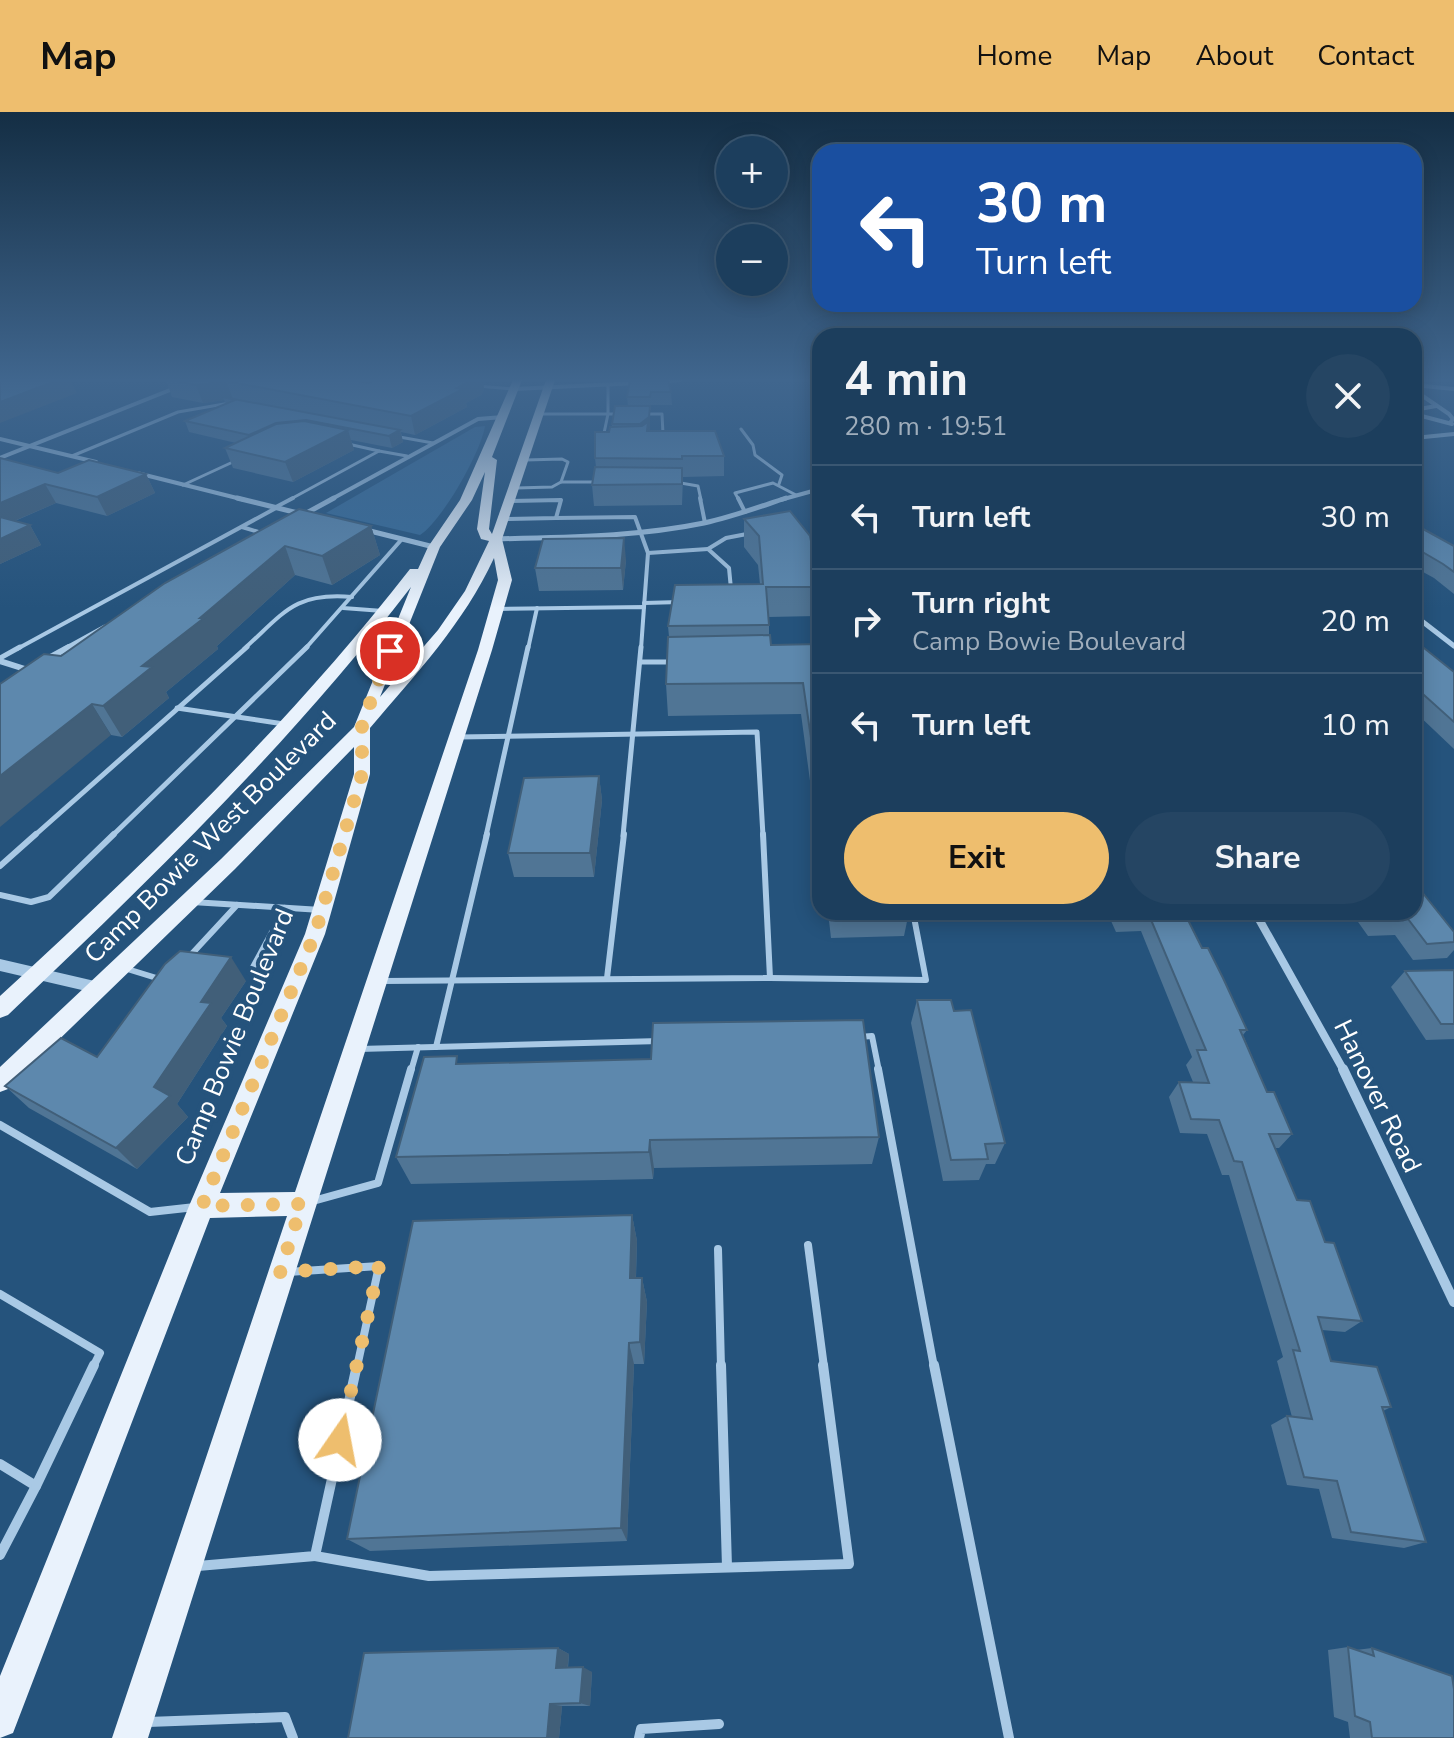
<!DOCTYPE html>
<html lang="en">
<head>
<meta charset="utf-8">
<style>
	:root { --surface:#1c3e5d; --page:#254563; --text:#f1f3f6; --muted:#a0aebc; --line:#3a5772; --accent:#eebe6e }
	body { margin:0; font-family:"Nunito Sans",sans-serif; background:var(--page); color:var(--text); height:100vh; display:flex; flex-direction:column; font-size:30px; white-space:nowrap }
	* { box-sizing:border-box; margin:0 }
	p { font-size:26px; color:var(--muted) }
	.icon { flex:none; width:44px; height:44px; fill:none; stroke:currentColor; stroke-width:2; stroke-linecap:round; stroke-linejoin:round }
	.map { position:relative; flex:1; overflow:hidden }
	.sheet { position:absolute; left:812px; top:216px; width:610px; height:592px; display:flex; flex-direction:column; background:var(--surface); border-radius:24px; box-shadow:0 4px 20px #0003,0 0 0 2px var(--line) }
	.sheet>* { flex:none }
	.top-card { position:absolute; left:812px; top:32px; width:610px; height:168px; border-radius:24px; box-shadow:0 4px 20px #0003,0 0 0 2px var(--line); background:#1a4fa0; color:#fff; overflow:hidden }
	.buttons { position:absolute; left:716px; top:24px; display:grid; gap:16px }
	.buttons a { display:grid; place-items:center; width:72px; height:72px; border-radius:50%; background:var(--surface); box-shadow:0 4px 20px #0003,0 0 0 2px var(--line); font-size:40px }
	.pin { position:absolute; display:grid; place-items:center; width:68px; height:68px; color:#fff; margin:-34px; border:4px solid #fff; border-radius:50%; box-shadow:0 2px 8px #0007 }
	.me { position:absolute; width:88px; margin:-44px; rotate:12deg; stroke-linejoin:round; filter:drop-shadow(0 0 6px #0008) }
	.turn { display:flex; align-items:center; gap:28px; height:168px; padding:0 32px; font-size:36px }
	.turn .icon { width:104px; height:104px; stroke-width:2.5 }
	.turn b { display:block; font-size:56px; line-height:68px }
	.round { display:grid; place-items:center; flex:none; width:84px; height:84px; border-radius:42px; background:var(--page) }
	.overview { display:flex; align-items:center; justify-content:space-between; height:136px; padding:0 32px }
	h1 { font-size:48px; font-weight:700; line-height:60px }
	.primary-button { display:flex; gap:16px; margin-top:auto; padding:16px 32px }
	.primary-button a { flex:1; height:92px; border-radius:48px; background:var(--accent); color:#111; font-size:32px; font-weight:700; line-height:92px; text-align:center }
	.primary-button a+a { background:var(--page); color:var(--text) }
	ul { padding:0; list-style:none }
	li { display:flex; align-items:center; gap:24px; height:104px; padding:0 32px; border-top:2px solid var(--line) }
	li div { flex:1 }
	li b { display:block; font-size:30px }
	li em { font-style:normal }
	header { display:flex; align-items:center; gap:48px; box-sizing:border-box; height:112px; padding:0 40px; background:var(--accent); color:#111 }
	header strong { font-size:38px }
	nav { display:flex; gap:44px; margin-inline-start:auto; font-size:28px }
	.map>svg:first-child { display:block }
</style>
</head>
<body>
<header>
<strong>Map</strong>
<nav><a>Home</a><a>Map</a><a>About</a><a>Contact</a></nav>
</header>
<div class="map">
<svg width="1454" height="1626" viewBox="0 0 1454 1626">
	<rect width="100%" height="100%" fill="#25537c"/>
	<path fill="#386c99" d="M 485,314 C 481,340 442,409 420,423 L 326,401 L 475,315 Z"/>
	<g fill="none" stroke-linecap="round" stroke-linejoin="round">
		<g stroke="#a9c9e5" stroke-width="3">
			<path d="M 478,274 L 514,277"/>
			<path d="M 540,302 L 621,302"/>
			<path d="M 644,302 L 662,302 L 663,322 L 659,322"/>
			<path d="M 741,317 L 753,333 L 755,343 L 782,363 L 779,372"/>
			<path d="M 394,324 L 433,331"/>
			<path d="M 603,326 L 608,302 L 608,273"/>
			<path d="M 348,332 L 379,339"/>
			<path d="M 72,344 L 178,300 L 230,291"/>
			<path d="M 561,370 L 600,370"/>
			<path d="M 675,370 L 698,374 L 701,388"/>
			<path d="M 183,373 L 235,349"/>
			<path d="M 516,376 L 552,375 L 561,370 L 568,350 L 562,347 L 525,348"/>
			<path d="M 289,388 L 379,339 L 407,344"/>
			<path d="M 739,388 L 735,381 L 773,371 L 796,383"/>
		</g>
		<g stroke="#a9c9e5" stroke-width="4">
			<path d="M 700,386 L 705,411"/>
			<path d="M 738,386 L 745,400"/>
			<path d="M 274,396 L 293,386"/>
			<path d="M 556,406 L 635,405 L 648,441 L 644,495"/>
			<path d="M 504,407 L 556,406 L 561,388 L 511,389"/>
			<path d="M 242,415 L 265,422"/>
			<path d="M 648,441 L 708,437"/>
			<path d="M 731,477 L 729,456 L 708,437 L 726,426 L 752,421"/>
			<path d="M 644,491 L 680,490"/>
			<path d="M 343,496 L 383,499"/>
			<path d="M 497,497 L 644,495 L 641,537"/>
			<path d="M 17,537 L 276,396"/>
			<path d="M 244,537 C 284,501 294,480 352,485"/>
			<path d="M 305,537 L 402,427"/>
			<path d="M 528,537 L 537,496"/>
		</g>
		<g stroke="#a9c9e5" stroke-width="5">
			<path d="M 0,546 L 20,535"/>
			<path d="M 640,550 L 672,550"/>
			<path d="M 177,596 L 284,612"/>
			<path d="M 458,625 L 757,620 L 763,724"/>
			<path d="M 34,724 L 247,535"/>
			<path d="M 112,724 L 307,535"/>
			<path d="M 486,724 L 528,535"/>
			<path d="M 623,724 L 641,535"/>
		</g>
		<g stroke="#a9c9e5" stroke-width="6">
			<path d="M 0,754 L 36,722"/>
			<path d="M 0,783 L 31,790 L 49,785 L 114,722"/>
			<path d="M 192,790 L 321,798"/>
			<path d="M 188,846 L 237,793"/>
			<path d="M 124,856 L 163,868"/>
			<path d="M 252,857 L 285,796"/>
			<path d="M 607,866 L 624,722"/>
			<path d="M 770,866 L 926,868 L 913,800"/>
			<path d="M 383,869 L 770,866 L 763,722"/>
			<path d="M 859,925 L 872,924 L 879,959"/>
			<path d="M 436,935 L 487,722"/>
			<path d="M 359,937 L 660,929"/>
			<path d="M 411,959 L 418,935"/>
		</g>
		<g stroke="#a9c9e5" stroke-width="8">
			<path d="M 878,957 L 934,1255"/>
			<path d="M 0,1013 L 150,1100 L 195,1095"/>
			<path d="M 313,1089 L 378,1071 L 411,957"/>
			<path d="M 808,1133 L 824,1255"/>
			<path d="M 718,1137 L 721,1255"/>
			<path d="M 288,1160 L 379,1154 L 357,1255"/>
			<path d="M 0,1182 L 100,1241 L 93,1255"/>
		</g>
		<g stroke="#a9c9e5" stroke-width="10">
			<path d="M 721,1253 L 727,1455"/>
			<path d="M 934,1253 L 1009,1626"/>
			<path d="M 0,1352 L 36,1374 L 0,1443"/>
			<path d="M 36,1374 L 94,1253"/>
			<path d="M 315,1444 L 429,1464 L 849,1452 L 823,1253"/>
			<path d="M 198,1454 L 315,1444 L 357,1253"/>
			<path d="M 148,1610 L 285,1605 L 293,1626"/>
			<path d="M 639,1626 L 641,1617 L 719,1612"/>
		</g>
		<g stroke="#a9c9e5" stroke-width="4">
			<path d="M 659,270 L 680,268"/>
			<path d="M 1414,273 L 1454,277"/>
			<path d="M 514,277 L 637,271"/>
			<path d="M 1414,278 L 1449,302 L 1453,307 L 1450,311"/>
			<path d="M 1414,298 L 1436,294"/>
			<path d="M 1414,302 L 1452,312"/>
			<path d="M 1414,326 L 1454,322"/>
			<path d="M 0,327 L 96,350"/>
			<path d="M 0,346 L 195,268"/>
			<path d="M 137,361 L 245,388"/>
			<path d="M 330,388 L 478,307 L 503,305"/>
			<path d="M 780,388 L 820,377"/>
		</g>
		<g stroke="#a9c9e5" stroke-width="5">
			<path d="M 237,386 L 302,402"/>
			<path d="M 301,404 L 334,386"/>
			<path d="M 366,418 L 434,435"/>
			<path d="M 496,427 C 565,425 636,425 704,411 C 732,405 759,395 786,386"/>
			<path d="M 1414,503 L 1454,534"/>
			<path d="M 65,537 L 105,515"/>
		</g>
		<g stroke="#a9c9e5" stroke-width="6">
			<path d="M 47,547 L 69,535"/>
			<path d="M 0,549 L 28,558"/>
		</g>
		<path stroke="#a9c9e5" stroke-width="8" d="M 1255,800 L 1344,959"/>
		<path stroke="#a9c9e5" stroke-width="10" d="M 1343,957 L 1454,1190"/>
		<path fill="#a9c9e5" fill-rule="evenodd" d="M 0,847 L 99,870 L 104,872 L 106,876 L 104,880 L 99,882 L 0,859 Z"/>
		<path fill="#e9f2fc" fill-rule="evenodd" d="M 513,268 L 522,268 L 492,345 L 497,348 L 489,417 L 492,422 L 546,268 L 555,268 L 502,427 L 512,468 L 492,538 L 148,1626 L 112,1626 L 287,1104 L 210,1106 L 18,1608 L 13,1621 L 0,1626 L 0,1564 L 189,1094 L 305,822 L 354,662 L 354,635 L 235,757 L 8,977 L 0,980 L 0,955 L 221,747 L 354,615 L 411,475 C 291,631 150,768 8,903 L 0,906 L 0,884 C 146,750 288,614 410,457 L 418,457 L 428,435 L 460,388 ZM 485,360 L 477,417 L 481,427 L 489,429 L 465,479 L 438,518 L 380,585 L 440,435 L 472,388 ZM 494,446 L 498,468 L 478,538 L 295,1080 L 220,1081 L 325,822 L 370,662 L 370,616 C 416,562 464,511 494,446 Z"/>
	</g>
	<g fill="#507595">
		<path d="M 166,268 L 352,268 L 368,271 L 375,268 L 490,268 L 490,269 L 483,268 L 484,278 L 481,283 L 466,291 L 467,295 L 415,323 L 401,320 L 403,330 L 392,336 L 351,328 L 354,338 L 293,370 L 233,356 L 225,336 L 236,331 L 189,320 L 185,309 L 226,292 L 224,288 L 203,291 L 172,285 Z"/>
		<path d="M 630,268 L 671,280 L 672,293 L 651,293 L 651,298 L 650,298 L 650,318 L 648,319 L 724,344 L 724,364 L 683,365 L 682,393 L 594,394 L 592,373 L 596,355 L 595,346 L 612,315 L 612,312 L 628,294 L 627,285 Z"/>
		<path d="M 809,268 L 820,268 L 820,279 L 817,280 Z"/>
		<path d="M 0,346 L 58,361 L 146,362 L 155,381 L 107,404 L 56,391 L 15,409 L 30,413 L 41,433 L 0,452 Z"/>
		<path d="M 299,397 L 371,414 L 380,443 L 332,473 L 295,463 L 217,534 L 218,537 L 166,580 L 169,586 L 122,625 L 111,623 L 61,544 Z"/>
		<path d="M 744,407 L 820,475 L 817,504 L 769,505 L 769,524 L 771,533 L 820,532 L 820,743 L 801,602 L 668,604 L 666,572 L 669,525 L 668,514 L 760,472 L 758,453 L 744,435 Z"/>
		<path d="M 1414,412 L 1454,434 L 1454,482 L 1434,466 L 1414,455 Z"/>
		<path d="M 626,448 L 623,478 L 539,479 L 535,456 Z"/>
		<path d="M 1414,528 L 1454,560 L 1454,637 L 1414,599 Z"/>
		<path d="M 599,664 L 602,688 L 594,765 L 514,765 L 508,741 Z"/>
		<path d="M 828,800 L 909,800 L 904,824 L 831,826 Z"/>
		<path d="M 1107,800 L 1184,800 L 1202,836 L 1247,918 L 1243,923 L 1267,980 L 1292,1022 L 1279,1036 L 1275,1036 L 1297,1088 L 1325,1130 L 1362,1209 L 1345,1220 L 1322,1218 L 1331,1249 L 1391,1295 L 1383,1299 L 1426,1430 L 1404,1436 L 1332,1426 L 1319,1377 L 1287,1373 L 1271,1313 L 1287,1304 L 1292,1305 L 1277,1249 L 1283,1245 L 1229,1063 L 1222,1063 L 1207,1022 L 1180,1021 L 1169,985 L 1179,970 L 1193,970 L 1186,953 L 1192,945 L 1141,819 L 1116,820 Z"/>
		<path d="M 1351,800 L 1414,800 L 1454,820 L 1454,838 L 1447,846 L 1413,848 L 1395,823 L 1368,824 Z"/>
		<path d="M 1454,858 L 1454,927 L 1426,928 L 1391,875 L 1405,859 Z"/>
		<path d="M 246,869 L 221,906 L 227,914 L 177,992 L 188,1005 L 137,1057 L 29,996 L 5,974 L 97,945 Z"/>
		<path d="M 917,888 L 954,899 L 1005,1031 L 995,1052 L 986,1052 L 979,1068 L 943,1069 L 911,911 Z"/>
		<path d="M 460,952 L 879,1025 L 872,1052 L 654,1056 L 653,1067 L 411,1072 L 396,1045 Z"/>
		<path d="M 632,1103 L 637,1129 L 636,1166 L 642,1166 L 647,1190 L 644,1252 L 634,1252 L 627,1429 L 370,1439 L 347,1427 Z"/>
		<path d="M 1348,1535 L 1356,1538 L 1372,1536 L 1454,1626 L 1350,1626 L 1348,1610 L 1334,1605 L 1328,1538 Z"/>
		<path d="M 558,1536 L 569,1542 L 568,1556 L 592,1560 L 590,1594 L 562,1594 L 559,1626 L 348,1626 Z"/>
	</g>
	<g fill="#415f79">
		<path d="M 58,268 L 70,268 L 77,281 L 0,311 L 0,290 Z"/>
		<path d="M 472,268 L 483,268 L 484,278 L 481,283 L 466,291 L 467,295 L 415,323 L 411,304 Z"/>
		<path d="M 226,269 L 233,287 L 223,285 L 224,288 L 203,291 L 196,273 Z"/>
		<path d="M 650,294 L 650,318 L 641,325 L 640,312 Z"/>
		<path d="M 348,318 L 354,338 L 293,370 L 285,350 Z"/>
		<path d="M 400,318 L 403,330 L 392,336 L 389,324 Z"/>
		<path d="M 146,362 L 155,381 L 107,404 L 97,385 Z"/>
		<path d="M 45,372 L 56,391 L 0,415 L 0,391 Z"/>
		<path d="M 30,413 L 41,433 L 0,452 L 0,427 Z"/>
		<path d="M 371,414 L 380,443 L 332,473 L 322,444 Z"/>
		<path d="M 624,426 L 626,448 L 623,478 L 621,456 Z"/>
		<path d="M 285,434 L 295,463 L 217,534 L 218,537 L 166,580 L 169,586 L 122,625 L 103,594 L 142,554 Z"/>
		<path d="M 92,592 L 111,623 L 0,715 L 0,664 Z"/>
		<path d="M 599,664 L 602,688 L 594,765 L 590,741 Z"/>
		<path d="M 231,845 L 246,869 L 221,906 L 227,914 L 177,992 L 188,1005 L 137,1057 L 116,1036 L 154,975 L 201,890 Z"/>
		<path d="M 650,1028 L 654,1056 L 653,1067 L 649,1040 Z"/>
		<path d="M 632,1103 L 637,1129 L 635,1190 L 630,1166 Z"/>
		<path d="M 642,1166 L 647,1190 L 644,1252 L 640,1230 Z"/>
		<path d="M 629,1231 L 634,1252 L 627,1429 L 621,1416 Z"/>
		<path d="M 558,1536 L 569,1542 L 567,1560 L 556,1556 Z"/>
		<path d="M 583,1555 L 592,1560 L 590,1594 L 580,1591 Z"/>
		<path d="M 550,1592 L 562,1594 L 559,1626 L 547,1626 Z"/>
	</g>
	<g fill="#5d88ad" stroke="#415f79" stroke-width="2">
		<path d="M 0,268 L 58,268 L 0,290 Z"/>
		<path d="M 171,268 L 352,268 L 368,271 L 375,268 L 472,268 L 457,276 L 463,277 L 411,304 L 226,269 L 196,273 Z"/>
		<path d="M 630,268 L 668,268 L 671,280 L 651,280 L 650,285 L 627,285 Z"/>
		<path d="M 223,285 L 400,318 L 389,324 L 306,308 L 276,311 L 249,323 L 185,309 L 235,288 Z"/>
		<path d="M 615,294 L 650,294 L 649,305 L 640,312 L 612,312 Z"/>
		<path d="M 304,309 L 348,318 L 285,350 L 225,336 L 276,312 Z"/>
		<path d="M 648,310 L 647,319 L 715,319 L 724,344 L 682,344 L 682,347 L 595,346 L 595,320 L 609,320 L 610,315 L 642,314 Z"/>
		<path d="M 0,346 L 58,361 L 89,348 L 146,362 L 97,385 L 45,372 L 0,391 Z"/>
		<path d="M 595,355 L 682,356 L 682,372 L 592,373 Z"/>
		<path d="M 299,397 L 371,414 L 322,444 L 285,434 L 200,506 L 204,506 L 142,554 L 152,555 L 103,594 L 92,592 L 0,664 L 0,572 L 44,542 L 61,544 L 165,471 Z"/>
		<path d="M 790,399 L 810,424 L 820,475 L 766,475 L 769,513 L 668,514 L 675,473 L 763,472 L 759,424 L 744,407 Z"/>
		<path d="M 0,405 L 30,413 L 0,427 Z"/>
		<path d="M 1414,412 L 1454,434 L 1454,460 L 1443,452 L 1414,435 Z"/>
		<path d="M 624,426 L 621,456 L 535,456 L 543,427 Z"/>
		<path d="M 770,523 L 771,533 L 820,532 L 820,688 L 803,571 L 666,572 L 668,525 Z"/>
		<path d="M 1414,528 L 1454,560 L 1454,610 L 1414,574 Z"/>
		<path d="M 599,664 L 590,741 L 508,741 L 524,666 Z"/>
		<path d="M 1422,780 L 1454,820 L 1454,830 L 1427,832 L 1408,807 L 1381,809 L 1375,800 L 1414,800 L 1414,781 Z"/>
		<path d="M 1122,800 L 1184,800 L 1202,836 L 1208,836 L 1223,866 L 1247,918 L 1240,918 L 1267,980 L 1274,980 L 1292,1022 L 1269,1022 L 1297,1088 L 1310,1089 L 1325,1130 L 1334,1131 L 1362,1209 L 1318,1205 L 1331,1249 L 1377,1255 L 1391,1295 L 1382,1295 L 1426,1430 L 1351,1420 L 1337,1369 L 1304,1365 L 1287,1304 L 1312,1307 L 1293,1238 L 1300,1239 L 1242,1050 L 1234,1049 L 1219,1008 L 1191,1007 L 1179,970 L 1209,971 L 1197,938 L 1206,938 L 1149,803 L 1124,804 Z"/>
		<path d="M 180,839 L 231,845 L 201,890 L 211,891 L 154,975 L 170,984 L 116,1036 L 5,974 L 61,926 L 97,945 L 165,852 Z"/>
		<path d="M 1454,858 L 1454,912 L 1441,912 L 1405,859 Z"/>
		<path d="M 917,888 L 951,888 L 954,899 L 971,898 L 1005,1031 L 985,1032 L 988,1047 L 951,1048 Z"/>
		<path d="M 863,908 L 879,1025 L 650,1028 L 649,1040 L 396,1045 L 424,945 L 457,944 L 456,952 L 651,947 L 653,911 Z"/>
		<path d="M 632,1103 L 630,1166 L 642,1166 L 640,1230 L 629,1231 L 621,1416 L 347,1427 L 413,1109 Z"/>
		<path d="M 1348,1535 L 1374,1544 L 1372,1536 L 1452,1564 L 1454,1577 L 1454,1626 L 1372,1626 L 1370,1610 L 1355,1604 Z"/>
		<path d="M 558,1536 L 556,1556 L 583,1555 L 580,1591 L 550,1592 L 547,1626 L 348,1626 L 364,1541 Z"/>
	</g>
	<linearGradient id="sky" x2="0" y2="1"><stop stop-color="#142e44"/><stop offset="0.54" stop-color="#40668e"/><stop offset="1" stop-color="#40668e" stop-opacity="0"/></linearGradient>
	<rect width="1454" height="496" fill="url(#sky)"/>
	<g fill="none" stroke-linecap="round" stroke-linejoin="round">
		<path stroke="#eebe6e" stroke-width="14" stroke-dasharray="0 25.2" d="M 340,1328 L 379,1154 L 280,1160 L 302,1092 L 202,1094 L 315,822 L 362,662 L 362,612 L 390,539"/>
	</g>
	<g text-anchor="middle" stroke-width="8" stroke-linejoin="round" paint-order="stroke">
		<g font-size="26" fill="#fff" stroke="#25537c">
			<text transform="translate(210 725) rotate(-45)" y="9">Camp Bowie West Boulevard</text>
			<text transform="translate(234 925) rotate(-68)" y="9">Camp Bowie Boulevard</text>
			<text transform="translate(1378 984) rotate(64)" y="9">Hanover Road</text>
		</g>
	</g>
</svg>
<div class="buttons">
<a>+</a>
<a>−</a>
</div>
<div class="pin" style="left:390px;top:539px;background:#d93025"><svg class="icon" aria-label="arrive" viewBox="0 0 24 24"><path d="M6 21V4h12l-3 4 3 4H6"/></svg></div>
<svg class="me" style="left:340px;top:1328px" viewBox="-20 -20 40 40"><circle r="19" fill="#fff"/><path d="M0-13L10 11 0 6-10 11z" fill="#eebe6e"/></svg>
<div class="top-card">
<div class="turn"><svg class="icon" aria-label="left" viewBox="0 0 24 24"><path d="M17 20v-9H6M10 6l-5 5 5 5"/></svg><div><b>30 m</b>Turn left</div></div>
</div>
<section class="sheet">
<div class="overview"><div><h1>4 min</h1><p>280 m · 19:51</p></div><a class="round"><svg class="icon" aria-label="close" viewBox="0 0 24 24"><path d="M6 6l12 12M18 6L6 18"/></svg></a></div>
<ul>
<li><svg class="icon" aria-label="left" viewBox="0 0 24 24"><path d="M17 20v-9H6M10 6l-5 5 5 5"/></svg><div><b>Turn left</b></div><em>30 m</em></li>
<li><svg class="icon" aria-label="right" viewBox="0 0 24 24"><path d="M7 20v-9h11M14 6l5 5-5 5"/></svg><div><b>Turn right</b><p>Camp Bowie Boulevard</p></div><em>20 m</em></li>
<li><svg class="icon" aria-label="left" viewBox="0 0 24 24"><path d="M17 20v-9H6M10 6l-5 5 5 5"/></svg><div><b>Turn left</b></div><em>10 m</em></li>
</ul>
<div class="primary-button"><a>Exit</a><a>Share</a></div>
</section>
</div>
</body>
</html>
